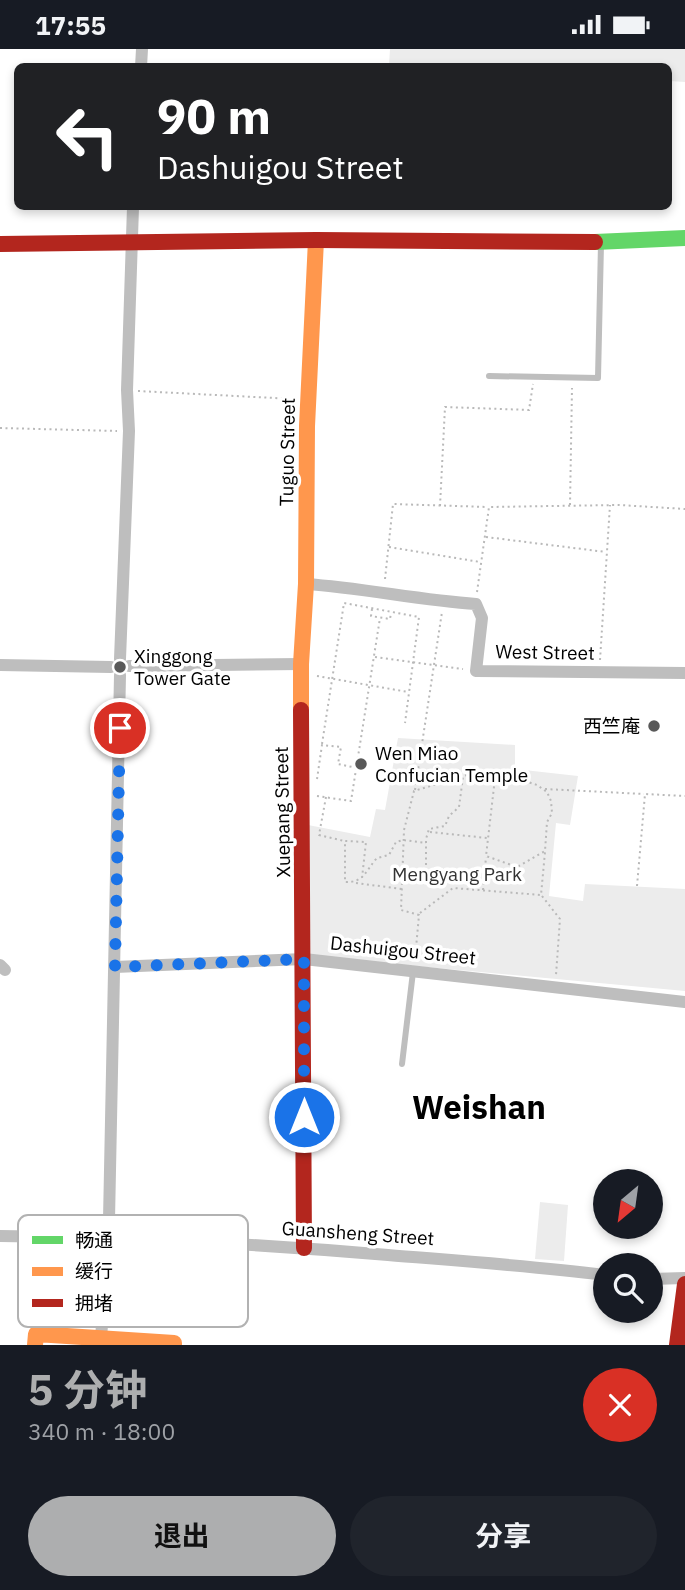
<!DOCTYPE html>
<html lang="zh">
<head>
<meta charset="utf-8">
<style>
	:root { --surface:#171b24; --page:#20242c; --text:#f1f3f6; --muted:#9ea1a6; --accent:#adaeaf }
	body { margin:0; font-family:"IBM Plex Sans","Noto Sans SC",sans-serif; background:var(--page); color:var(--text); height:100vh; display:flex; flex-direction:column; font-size:26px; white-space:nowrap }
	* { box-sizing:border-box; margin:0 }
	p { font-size:23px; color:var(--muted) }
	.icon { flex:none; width:38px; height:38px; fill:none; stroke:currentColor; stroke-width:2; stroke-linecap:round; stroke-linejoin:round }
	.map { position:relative; height:1296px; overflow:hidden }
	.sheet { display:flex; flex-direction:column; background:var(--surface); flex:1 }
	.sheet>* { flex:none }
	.banner { position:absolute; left:14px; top:14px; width:658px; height:147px; border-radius:10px; box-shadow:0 4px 10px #0003; background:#202124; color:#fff; overflow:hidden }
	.needle { width:46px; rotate:209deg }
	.fabs { position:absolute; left:593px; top:1120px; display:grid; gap:14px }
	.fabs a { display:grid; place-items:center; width:70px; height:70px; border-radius:50%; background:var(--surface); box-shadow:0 4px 10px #0003; font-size:35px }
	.pin { position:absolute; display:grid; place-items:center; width:60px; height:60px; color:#fff; margin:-30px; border:4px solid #fff; border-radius:50%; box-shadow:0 2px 7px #0007 }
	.me { position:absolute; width:77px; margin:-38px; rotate:0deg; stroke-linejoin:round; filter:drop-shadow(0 0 5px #0008) }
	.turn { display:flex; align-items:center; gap:24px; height:147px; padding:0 28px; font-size:32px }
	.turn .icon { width:91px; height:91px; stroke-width:2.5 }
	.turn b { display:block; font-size:49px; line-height:60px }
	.round { display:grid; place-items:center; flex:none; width:74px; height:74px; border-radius:37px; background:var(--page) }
	.summary { display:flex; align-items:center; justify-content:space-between; height:119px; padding:0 28px }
	h1 { font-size:42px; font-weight:700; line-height:52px; color:var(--accent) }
	.action { display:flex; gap:14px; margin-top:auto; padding:14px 28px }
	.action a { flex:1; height:80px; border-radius:42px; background:var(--accent); color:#111; font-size:28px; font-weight:700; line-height:80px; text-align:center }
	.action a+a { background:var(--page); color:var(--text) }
	.status { display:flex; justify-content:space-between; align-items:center; height:49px; padding:0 35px; background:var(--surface); direction:ltr }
	.status svg { height:19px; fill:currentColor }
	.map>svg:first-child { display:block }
</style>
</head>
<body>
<div class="status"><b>17:55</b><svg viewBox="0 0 49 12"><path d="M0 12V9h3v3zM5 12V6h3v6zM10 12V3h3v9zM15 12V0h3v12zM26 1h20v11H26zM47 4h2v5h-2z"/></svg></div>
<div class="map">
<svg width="685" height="1296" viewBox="0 0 685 1296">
	<rect width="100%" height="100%" fill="#fff"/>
	<g fill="#ececec">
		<path d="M 390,0 L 685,0 L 685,33 L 669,32 L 668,18 L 370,17 L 389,16 Z"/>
		<path d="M 398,689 L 515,696 L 515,720 L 578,727 L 570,776 L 556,774 L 549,847 L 583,852 L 585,835 L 685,840 L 685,942 L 307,907 L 308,776 L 370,788 L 376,760 L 385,761 Z"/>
		<path d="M 540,1153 L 568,1156 L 564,1212 L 535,1210 Z"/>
	</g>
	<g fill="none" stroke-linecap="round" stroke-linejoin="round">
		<g stroke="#b9b9b9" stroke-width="2" stroke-dasharray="2 3.5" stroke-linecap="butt">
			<path d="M 138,342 L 294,350"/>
			<path d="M 0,379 L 117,382"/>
			<path d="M 570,456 L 572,339"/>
			<path d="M 440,457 L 445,358 L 529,361 L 533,335"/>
			<path d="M 486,488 L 606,503"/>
			<path d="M 389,498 L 480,513"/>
			<path d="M 385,530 L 393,455 L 488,458"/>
			<path d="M 477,543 L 489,458 L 619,456 L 685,460"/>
			<path d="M 372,560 L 371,567 L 390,570 L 391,564"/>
			<path d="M 375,608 L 463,620"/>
			<path d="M 600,611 L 610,456"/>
			<path d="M 317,627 L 408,643"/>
			<path d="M 322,695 L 344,554 L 419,568 L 405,674"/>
			<path d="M 317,730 L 322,696 L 341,698 L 338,715 L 357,719"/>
			<path d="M 545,740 L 644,745"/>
			<path d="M 415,741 L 442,563"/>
			<path d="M 317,747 L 351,752 L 380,569"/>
			<path d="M 326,748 L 319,786 L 344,792"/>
			<path d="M 430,783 L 487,789"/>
			<path d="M 426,816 L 426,790 L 429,780 L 445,777 L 449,767 L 459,758 L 463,728"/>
			<path d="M 362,829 L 366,793 L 345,792 L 345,833 C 364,834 366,821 377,809 L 389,806 L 396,793 L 403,791 L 426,794"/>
			<path d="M 356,834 L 402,840"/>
			<path d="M 637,837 L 645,745 L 685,747"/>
			<path d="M 483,841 L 486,808"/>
			<path d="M 542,847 L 560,870 L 556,926"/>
			<path d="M 420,864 L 453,839 L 541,846 L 545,803"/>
			<path d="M 415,910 L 419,866 L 401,861 L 404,781 L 414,742 L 467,726 L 485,727 L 510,733 L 522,731 L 537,736 L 547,743 L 551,752 L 552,764 L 547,773 L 545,802 L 517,818 L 486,807 L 495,729"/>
		</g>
		<g stroke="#bebebe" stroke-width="6">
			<path d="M 489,327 L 598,329 L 601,195"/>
			<path d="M 402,1015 L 413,923"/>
		</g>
		<g stroke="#bebebe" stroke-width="12">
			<path d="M 141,18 L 142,0"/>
			<path d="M 306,535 C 363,539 419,551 476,555 L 482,569 L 476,622 L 685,624"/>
			<path d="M 120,610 L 129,382 L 127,341 L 133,158"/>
			<path d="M 0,616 L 111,618"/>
			<path d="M 129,617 L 301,615"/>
			<path d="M 0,916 L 5,921"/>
			<path d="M 115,918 L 304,910 L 685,953"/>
			<path d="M 0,1187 C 130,1188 259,1195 388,1206 C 461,1212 533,1217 606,1226"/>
			<path d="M 651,1230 L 685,1229"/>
			<path d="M 101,1290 L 109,1171 L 120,626"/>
		</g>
		<path stroke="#63d668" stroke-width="16" d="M 595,193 L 685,189"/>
		<g stroke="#ff974d" stroke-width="16">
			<path d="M 301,661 L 301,615 L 306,535 L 307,377 L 316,191"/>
			<path d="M 35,1296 L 36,1285 L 174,1294 L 174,1296"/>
		</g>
		<g stroke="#b3261e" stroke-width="16">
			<path d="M 0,195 L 316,191 L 595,193"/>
			<path d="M 301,661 L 304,1199"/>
			<path d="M 677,1296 L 685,1235"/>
		</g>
	</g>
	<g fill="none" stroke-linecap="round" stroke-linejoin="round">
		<path stroke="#1a73e8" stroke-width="12" stroke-dasharray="0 21.6" d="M 120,679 L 115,918 L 304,910 L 304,1068"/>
	</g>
	<g fill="#595959" stroke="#fff" stroke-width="2.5">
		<circle cx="120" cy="618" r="7"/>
		<circle cx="654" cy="677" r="7"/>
		<circle cx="361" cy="715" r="7"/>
	</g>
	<g text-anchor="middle" stroke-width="7" stroke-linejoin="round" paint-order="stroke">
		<g font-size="19" fill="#000" stroke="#fff">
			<text transform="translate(287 403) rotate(-89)" y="7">Tuguo Street</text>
			<text transform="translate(545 603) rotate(1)" y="7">West Street</text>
			<text transform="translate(282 763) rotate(-91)" y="7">Xuepang Street</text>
			<text transform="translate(403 901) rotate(6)" y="7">Dashuigou Street</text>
			<text transform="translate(358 1184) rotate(4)" y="7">Guansheng Street</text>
		</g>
		<g font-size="19" fill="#000" stroke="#fff" text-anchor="start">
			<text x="134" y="614">Xinggong<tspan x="134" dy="22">Tower Gate</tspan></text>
			<text x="640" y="684" text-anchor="end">西竺庵</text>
			<text x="375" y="711">Wen Miao<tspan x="375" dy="22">Confucian Temple</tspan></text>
		</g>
		<g font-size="19" fill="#333" stroke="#fff">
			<text x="457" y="832">Mengyang Park</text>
		</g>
		<g font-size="33" font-weight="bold" fill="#000" stroke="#fff">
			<text x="479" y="1070">Weishan</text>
		</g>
	</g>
	<rect x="18" y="1166" width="230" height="112" rx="10" fill="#fff" stroke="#b2b2b2" stroke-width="2"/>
	<rect x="32" y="1187" width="31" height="8" fill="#63d668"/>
	<rect x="32" y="1218" width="31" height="9" fill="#ff974d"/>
	<rect x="32" y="1250" width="31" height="8" fill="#b3261e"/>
	<g font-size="19" fill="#000">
		<text x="75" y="1198">畅通</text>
		<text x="75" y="1229">缓行</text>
		<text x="75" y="1261">拥堵</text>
	</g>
</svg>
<div class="fabs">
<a><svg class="needle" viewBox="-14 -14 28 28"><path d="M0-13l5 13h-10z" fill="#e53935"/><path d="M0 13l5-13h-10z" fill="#9ea1a6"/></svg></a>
<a><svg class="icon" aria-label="search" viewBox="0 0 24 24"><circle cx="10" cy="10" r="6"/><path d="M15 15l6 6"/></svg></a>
</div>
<div class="pin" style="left:120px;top:679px;background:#d93025"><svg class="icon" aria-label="arrive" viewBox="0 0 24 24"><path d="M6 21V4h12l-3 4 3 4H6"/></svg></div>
<svg class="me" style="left:304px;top:1068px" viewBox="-20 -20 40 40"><circle r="17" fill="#1a73e8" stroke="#fff" stroke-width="3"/><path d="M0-11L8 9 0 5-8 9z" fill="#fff"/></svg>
<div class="banner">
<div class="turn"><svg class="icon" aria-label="left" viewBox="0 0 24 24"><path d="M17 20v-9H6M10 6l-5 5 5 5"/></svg><div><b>90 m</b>Dashuigou Street</div></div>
</div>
</div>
<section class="sheet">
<div class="summary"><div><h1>5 分钟</h1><p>340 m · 18:00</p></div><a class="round" style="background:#d93025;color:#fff"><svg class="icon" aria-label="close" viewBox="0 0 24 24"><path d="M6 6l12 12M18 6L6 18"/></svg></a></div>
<div class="action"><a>退出</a><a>分享</a></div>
</section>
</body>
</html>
